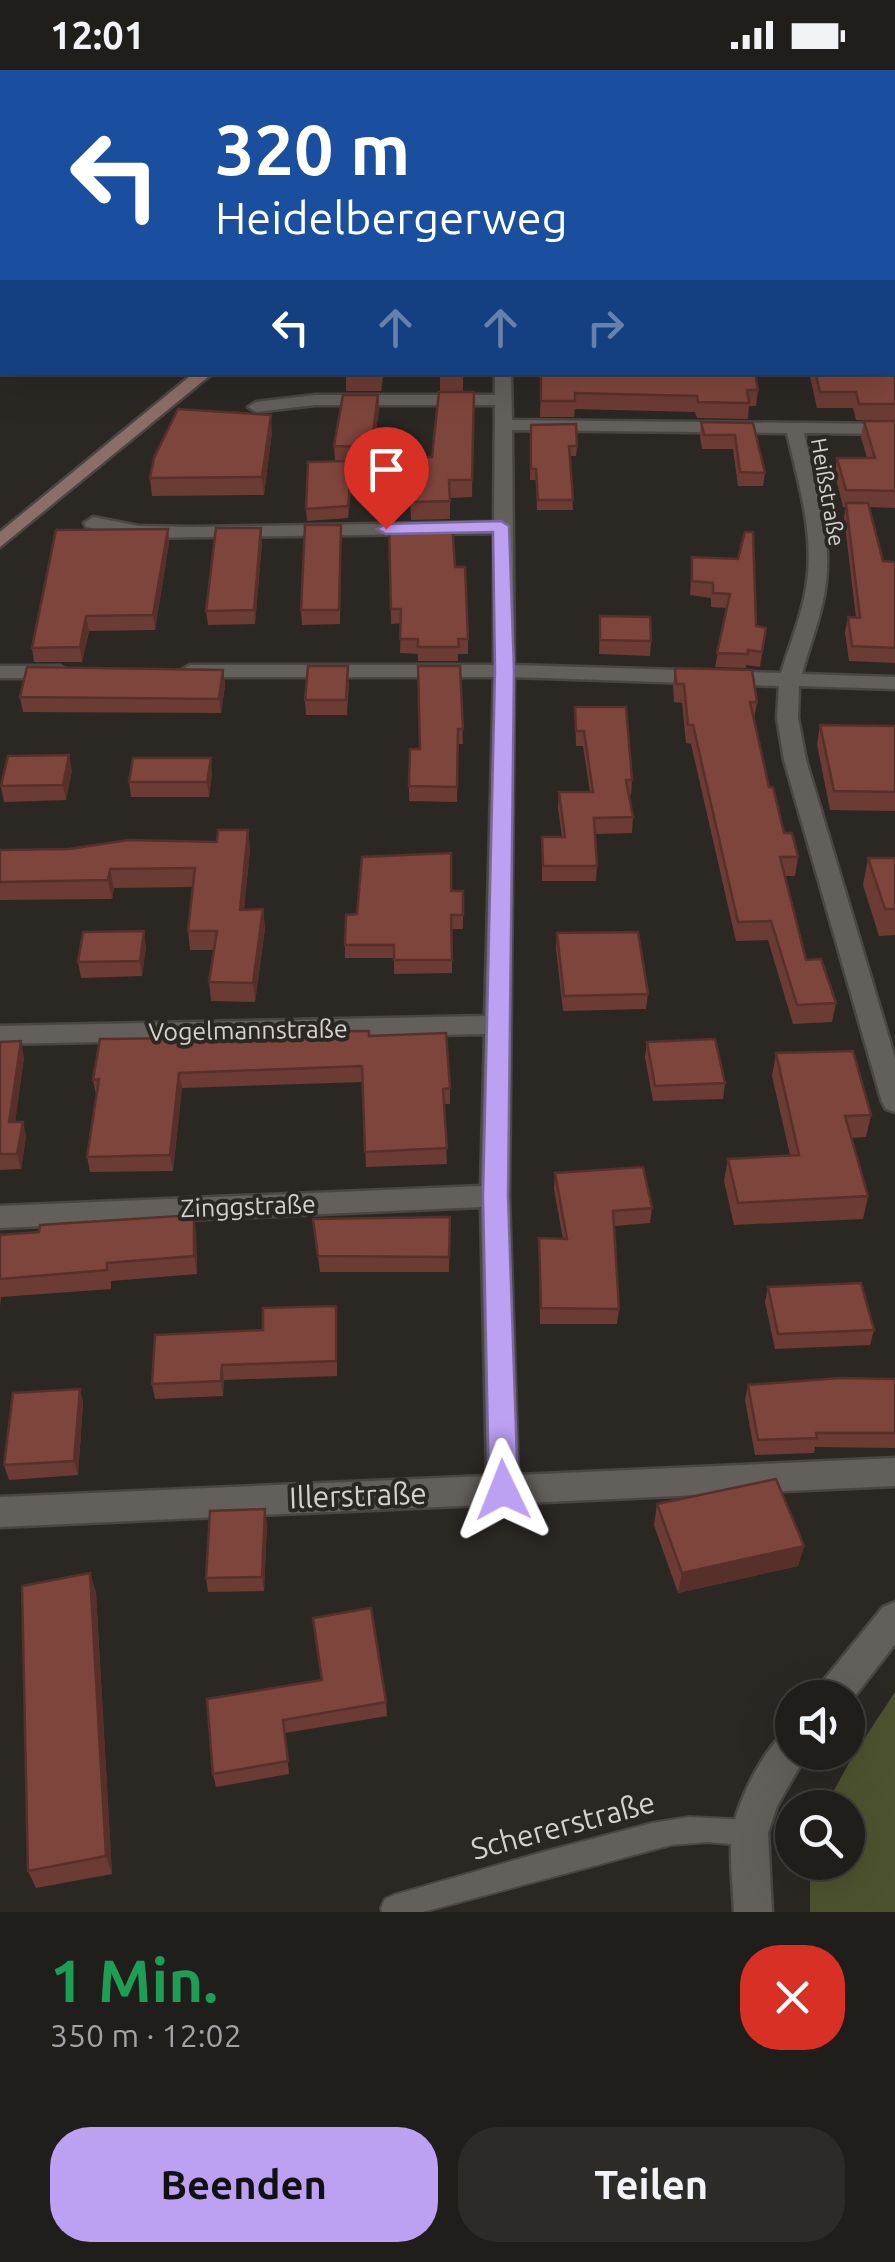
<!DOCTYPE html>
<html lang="de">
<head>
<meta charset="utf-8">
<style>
	:root { --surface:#201e1b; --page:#2d2b28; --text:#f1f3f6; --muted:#a2a2a3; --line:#3d3c3a; --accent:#bca0f2 }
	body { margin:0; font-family:Ubuntu,sans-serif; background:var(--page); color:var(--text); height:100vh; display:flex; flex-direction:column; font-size:38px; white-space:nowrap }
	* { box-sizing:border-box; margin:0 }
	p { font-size:32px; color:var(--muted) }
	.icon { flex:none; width:55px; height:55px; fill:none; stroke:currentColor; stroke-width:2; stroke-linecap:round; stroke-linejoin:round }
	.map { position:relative; height:1842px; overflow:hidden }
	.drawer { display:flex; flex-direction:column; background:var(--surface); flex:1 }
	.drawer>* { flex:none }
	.guide { position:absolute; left:0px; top:0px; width:895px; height:305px; box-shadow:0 10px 40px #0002,0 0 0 2px var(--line); background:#1a4fa0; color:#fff; overflow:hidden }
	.buttons { position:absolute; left:775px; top:1610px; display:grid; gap:20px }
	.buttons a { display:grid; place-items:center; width:90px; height:90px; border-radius:50%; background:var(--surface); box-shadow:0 10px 40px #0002,0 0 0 2px var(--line); font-size:50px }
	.pin { position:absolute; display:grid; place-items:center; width:85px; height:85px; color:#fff; margin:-102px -42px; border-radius:50% 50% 50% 0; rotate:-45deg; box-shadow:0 0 10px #0007 }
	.pin .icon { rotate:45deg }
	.me { position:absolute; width:110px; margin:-55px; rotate:358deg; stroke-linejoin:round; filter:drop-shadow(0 0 8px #0008) }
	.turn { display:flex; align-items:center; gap:35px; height:210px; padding:0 50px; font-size:45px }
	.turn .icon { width:130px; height:130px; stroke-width:2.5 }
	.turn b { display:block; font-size:70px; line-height:85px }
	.lanes { display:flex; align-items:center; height:95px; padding:0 50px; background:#0003; justify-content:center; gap:50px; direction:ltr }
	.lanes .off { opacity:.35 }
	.round { display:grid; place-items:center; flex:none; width:105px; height:105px; border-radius:40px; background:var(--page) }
	.head { display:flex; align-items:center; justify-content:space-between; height:170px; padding:0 50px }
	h1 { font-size:60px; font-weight:600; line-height:75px; color:#1e9e55 }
	.cta { display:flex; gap:20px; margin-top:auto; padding:20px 50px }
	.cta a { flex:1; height:115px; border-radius:40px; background:var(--accent); color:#111; font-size:40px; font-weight:600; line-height:115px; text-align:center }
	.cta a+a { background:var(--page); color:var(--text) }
	.status { display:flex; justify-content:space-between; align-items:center; height:70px; padding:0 50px; background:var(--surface); direction:ltr }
	.status svg { height:28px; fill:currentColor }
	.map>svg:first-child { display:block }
</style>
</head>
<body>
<div class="status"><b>12:01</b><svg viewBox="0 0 49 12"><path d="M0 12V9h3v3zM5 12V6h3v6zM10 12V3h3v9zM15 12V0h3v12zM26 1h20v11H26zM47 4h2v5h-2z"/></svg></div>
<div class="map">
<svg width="895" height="1842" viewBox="0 0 895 1842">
	<rect width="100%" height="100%" fill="#2b2824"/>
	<path fill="#4d522e" d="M 895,1622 L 895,1842 L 810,1842 L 810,1793 L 848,1792 L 848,1738 L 825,1737 L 851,1689 Z"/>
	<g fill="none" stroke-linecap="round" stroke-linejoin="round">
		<g stroke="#494643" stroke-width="4">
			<path id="service" d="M 689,1747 L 750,1750 L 759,1754 L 763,1763 L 759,1772 L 750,1776 L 708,1772 L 671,1775 L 423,1842 L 382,1842 L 381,1838 L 385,1829 L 394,1825 L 543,1782 L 652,1753 Z"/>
		</g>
		<g stroke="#494643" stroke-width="5">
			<g id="minor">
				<rect x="0" y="289" width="2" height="10"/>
				<path d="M 495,302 L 511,302 L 512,350 L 895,354 L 895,364 L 804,363 C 815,411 832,462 826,512 C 823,543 810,573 802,604 L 895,607 L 895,619 L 799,616 L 798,648 L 806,690 L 895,988 L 895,1042 L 886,1039 L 882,1032 L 784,690 L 777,648 L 779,616 L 514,607 L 509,1126 L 518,1405 L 895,1388 L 895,1416 L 0,1457 L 0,1427 L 487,1406 L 481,1137 L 0,1158 L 0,1136 L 481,1116 L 485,964 L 0,974 L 0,956 L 485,946 L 494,607 L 190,607 L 180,601 L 190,595 L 494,595 L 494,463 L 139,468 L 86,457 L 84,453 L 93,447 L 139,456 L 193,457 L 494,452 L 495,335 L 315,335 L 256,342 L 248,337 L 256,332 L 315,325 L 495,325 ZM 512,360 L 787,363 C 798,411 814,462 807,512 C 803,543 790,573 781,603 L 514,595 Z"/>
				<path d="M 0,596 L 60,596 L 70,602 L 60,608 L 0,608 Z"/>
			</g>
		</g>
		<g stroke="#494643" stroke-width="5">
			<g id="tertiary">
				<path d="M 724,0 L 739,0 L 740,2 L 726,2 Z"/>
				<path d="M 748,0 L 763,0 L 764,2 L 750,2 Z"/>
				<path d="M 892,91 L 895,92 L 895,100 L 892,99 Z"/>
				<path d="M 895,1532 L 895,1574 L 848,1635 L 848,1628 L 814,1628 L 819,1616 L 883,1537 Z"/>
				<path d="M 792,1659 L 792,1682 L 808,1682 L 777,1736 L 768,1763 L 772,1842 L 734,1842 C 733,1817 729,1789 732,1764 C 735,1736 766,1670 792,1659 Z"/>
			</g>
		</g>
		<g stroke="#494643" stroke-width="5">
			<g id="secondary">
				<path d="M 895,70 L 895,78 L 892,79 L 892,71 Z"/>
				<path d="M 195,302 L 214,302 L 0,477 L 0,462 Z"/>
			</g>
		</g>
		<use href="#service" fill="#63605b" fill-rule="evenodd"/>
		<use href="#minor" fill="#63605b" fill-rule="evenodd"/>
		<use href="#tertiary" fill="#63605b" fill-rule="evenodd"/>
		<use href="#secondary" fill="#8c6e68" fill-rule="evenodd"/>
	</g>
	<g fill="#6c3b34">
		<path d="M 791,0 L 895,0 L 895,55 L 892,55 L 892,2 L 795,2 Z"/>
		<path d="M 895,106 L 895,208 L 892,208 L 892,107 Z"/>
		<path d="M 895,247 L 895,350 L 856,350 L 853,338 L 817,338 L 809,302 L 892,302 Z"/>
		<path d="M 346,302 L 384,302 L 381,321 L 346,321 Z"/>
		<rect x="440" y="302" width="23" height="19"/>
		<path d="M 541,302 L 758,320 L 756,336 L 749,336 L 748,349 L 697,348 L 695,342 L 575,339 L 574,347 L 540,347 Z"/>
		<path d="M 474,322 L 472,427 L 450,428 L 450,449 L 411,450 L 408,388 L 432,387 Z"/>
		<path d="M 378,325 L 379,339 L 372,390 L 335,390 L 334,376 Z"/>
		<path d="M 864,351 L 895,351 L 895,438 L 869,437 L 883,491 L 895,492 L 895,593 L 849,591 L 845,562 L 848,547 L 856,548 L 844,447 L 846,437 L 843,437 L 835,405 L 837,388 L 867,388 L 861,367 Z"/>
		<path d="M 701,352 L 753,353 L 765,403 L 763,416 L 738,416 L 733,379 L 702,379 L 700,366 Z"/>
		<path d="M 531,355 L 577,376 L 576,386 L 570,386 L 573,440 L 537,440 L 536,410 L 530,410 Z"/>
		<path d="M 272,362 L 264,425 L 152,426 L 150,408 Z"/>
		<path d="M 352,391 L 353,403 L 348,448 L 307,451 L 306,439 Z"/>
		<path d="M 389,454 L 455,497 L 468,543 L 468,584 L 458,584 L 458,591 L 418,591 L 418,584 L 400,583 L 401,553 L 391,554 Z"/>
		<path d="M 341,455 L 340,554 L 302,555 L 301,540 Z"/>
		<path d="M 168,459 L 169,473 L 155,560 L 89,561 L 82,592 L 34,592 L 32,578 Z"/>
		<path d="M 262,472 L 255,554 L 208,555 L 206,541 Z"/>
		<path d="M 692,487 L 738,489 L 756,556 L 766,558 L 760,597 L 746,595 L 746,598 L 715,597 L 727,538 L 711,537 L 711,528 L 690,525 Z"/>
		<path d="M 600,546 L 651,571 L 650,586 L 599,584 Z"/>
		<path d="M 460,596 L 463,674 L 458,674 L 457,732 L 409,731 L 409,716 L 420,679 Z"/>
		<path d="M 675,598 L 757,632 L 754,649 L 769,717 L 784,763 L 798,787 L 795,806 L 785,806 L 806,890 L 836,933 L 832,952 L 793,954 L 768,870 L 736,871 L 691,674 L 686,673 L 682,633 L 674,632 L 673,616 Z"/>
		<path d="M 223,600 L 225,615 L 221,643 L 23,642 L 20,627 Z"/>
		<path d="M 349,611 L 347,645 L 306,645 L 305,630 Z"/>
		<path d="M 575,637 L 632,710 L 631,725 L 629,725 L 633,747 L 632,763 L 595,764 L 597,796 L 596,811 L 542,811 L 542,767 L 562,767 L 558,738 L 559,722 L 590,722 L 583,676 L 576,676 Z"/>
		<path d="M 820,655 L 895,656 L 895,741 L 830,740 L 817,674 Z"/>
		<path d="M 72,700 L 66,730 L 4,732 L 1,716 Z"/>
		<path d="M 212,703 L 209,727 L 131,727 L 129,712 Z"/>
		<path d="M 248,760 L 250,779 L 244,840 L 263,839 L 265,858 L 255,932 L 211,931 L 209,912 L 214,880 L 190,880 L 188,861 L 193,817 L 114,818 L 112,829 L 0,830 L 0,780 L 69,779 L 217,772 Z"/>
		<path d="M 868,788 L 895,788 L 895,865 L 879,866 L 863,815 Z"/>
		<path d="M 451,821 L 463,821 L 463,859 L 452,859 L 452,903 L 394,904 L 394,888 L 345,888 L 345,875 L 357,844 Z"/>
		<path d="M 557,863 L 648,924 L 646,939 L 563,941 L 556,878 Z"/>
		<path d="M 146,876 L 142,906 L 81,908 L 78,892 Z"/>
		<path d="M 369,966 L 450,1018 L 450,1034 L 444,1034 L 447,1094 L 366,1097 L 363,1012 L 182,1018 L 173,1101 L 90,1102 L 87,1087 L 96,1025 L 93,1010 Z"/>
		<path d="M 0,972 L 24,987 L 15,1052 L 23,1052 L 26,1067 L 21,1099 L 0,1100 Z"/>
		<path d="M 647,972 L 725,1013 L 723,1029 L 653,1031 L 645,987 Z"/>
		<path d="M 776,983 L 871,1045 L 866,1067 L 851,1068 L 868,1126 L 863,1149 L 734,1155 L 724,1111 L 728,1089 L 790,1085 L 772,1006 Z"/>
		<path d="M 555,1103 L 652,1138 L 650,1153 L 614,1156 L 619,1239 L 617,1254 L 540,1254 L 539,1168 L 563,1169 L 554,1119 Z"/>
		<path d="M 450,1147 L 449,1202 L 320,1202 L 313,1149 Z"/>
		<path d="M 196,1163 L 197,1204 L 111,1211 L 111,1219 L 1,1227 L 0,1237 L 0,1165 Z"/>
		<path d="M 768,1217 L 874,1260 L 870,1275 L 775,1279 L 765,1232 Z"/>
		<path d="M 337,1251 L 337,1306 L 224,1310 L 223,1326 L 155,1329 L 152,1314 L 263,1260 Z"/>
		<path d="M 895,1309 L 895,1378 L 815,1377 L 814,1383 L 755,1385 L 745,1330 L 748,1315 Z"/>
		<path d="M 80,1319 L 83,1333 L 78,1405 L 9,1410 L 4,1395 Z"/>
		<path d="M 657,1434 L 804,1476 L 798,1496 L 678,1523 L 654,1455 Z"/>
		<path d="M 267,1453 L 264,1521 L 208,1522 L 206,1508 Z"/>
		<path d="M 90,1503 L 96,1523 L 112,1804 L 36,1818 L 28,1801 Z"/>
		<path d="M 207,1629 L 386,1632 L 387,1646 L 285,1663 L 289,1704 L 216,1717 L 213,1704 Z"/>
	</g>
	<g fill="#58302a">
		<path d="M 0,134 L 2,134 L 2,153 L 0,154 Z"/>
		<path d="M 378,325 L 379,339 L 372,390 L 371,377 Z"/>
		<path d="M 271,345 L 272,362 L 264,425 L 262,407 Z"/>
		<path d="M 352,391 L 353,403 L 348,448 L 348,436 Z"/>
		<path d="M 261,458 L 262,472 L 255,554 L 254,540 Z"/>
		<path d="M 168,459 L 169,473 L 155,560 L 153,545 Z"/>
		<path d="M 86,546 L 89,561 L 82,592 L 80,577 Z"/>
		<path d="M 223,600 L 225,615 L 221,643 L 219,629 Z"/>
		<path d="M 69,685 L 72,700 L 66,730 L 63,715 Z"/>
		<path d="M 211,688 L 212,703 L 209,727 L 207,712 Z"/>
		<path d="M 248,760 L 250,779 L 242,859 L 240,840 Z"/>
		<path d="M 110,799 L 114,818 L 112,829 L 108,810 Z"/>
		<path d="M 263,839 L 265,858 L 255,932 L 253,913 Z"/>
		<path d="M 144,861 L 146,876 L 142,906 L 140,891 Z"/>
		<path d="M 21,971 L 24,987 L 13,1067 L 9,1052 Z"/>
		<path d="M 179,1003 L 182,1018 L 173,1101 L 170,1085 Z"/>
		<path d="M 23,1052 L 26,1067 L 21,1099 L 17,1084 Z"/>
		<path d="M 194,1145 L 196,1163 L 197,1204 L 194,1186 Z"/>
		<path d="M 222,1295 L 224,1310 L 223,1326 L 221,1311 Z"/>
		<path d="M 80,1319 L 83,1333 L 78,1405 L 74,1391 Z"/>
		<path d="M 265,1439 L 267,1453 L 264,1521 L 262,1507 Z"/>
		<path d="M 804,1476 L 798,1496 L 678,1523 L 682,1503 Z"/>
		<path d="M 90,1503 L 96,1523 L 112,1804 L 106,1786 Z"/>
	</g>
	<g fill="#7e453c" stroke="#58302a" stroke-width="2.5">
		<path d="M 0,0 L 633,0 L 636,2 L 2,2 L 2,134 L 0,134 Z"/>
		<path d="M 806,0 L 895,0 L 895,45 L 892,45 L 892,2 L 809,2 Z"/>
		<path d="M 895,106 L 895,191 L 892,191 L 892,107 Z"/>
		<path d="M 892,247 L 895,247 L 895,334 L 859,334 L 856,322 L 820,322 L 815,302 L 892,302 Z"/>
		<path d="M 541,302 L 755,302 L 758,320 L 747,320 L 749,333 L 698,332 L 697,326 L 575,323 L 575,331 L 541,331 Z"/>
		<path d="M 439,322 L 474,322 L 472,410 L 449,410 L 450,431 L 411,432 L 408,388 L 432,387 Z"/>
		<path d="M 343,325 L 378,325 L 371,377 L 334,376 Z"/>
		<path d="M 178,339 L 271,345 L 262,407 L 150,408 L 154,388 Z"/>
		<path d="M 864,351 L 895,351 L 895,421 L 846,420 L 837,388 L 875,388 Z"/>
		<path d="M 701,352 L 753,353 L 765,403 L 740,402 L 735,365 L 704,365 Z"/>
		<path d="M 576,354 L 577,376 L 569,376 L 573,430 L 538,430 L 536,399 L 531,399 L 531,355 Z"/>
		<path d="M 352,391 L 348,436 L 306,439 L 308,392 Z"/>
		<path d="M 846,433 L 868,433 L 883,491 L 895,492 L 895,578 L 852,576 L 848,547 L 860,548 Z"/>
		<path d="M 452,453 L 455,497 L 465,497 L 468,569 L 458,569 L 459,577 L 418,577 L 418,569 L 400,569 L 401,539 L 391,539 L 389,454 Z"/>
		<path d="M 305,455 L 341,455 L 339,540 L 301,540 Z"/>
		<path d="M 216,458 L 261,458 L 254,540 L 206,541 Z"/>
		<path d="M 168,459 L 153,545 L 86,546 L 80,577 L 32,578 L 56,460 Z"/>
		<path d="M 745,462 L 753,462 L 756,556 L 766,558 L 762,582 L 748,580 L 748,584 L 717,583 L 730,524 L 713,523 L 713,513 L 692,511 L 692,487 L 738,489 Z"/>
		<path d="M 600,546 L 650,547 L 651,571 L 600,570 Z"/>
		<path d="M 308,596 L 348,596 L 346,630 L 305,630 Z"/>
		<path d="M 418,596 L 460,596 L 463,659 L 458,659 L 457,717 L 409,716 L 410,679 L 420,679 Z"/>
		<path d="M 27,597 L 223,600 L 219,629 L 20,627 Z"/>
		<path d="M 675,598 L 752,600 L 757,632 L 750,632 L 769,717 L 773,717 L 784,763 L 792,763 L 798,787 L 780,787 L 806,890 L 821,889 L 836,933 L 797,935 L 771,851 L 738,852 L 693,655 L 688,655 L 684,614 L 676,614 Z"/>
		<path d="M 575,637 L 626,637 L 632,710 L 626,710 L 633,747 L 594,748 L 597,796 L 543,796 L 542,767 L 565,767 L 559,722 L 593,722 L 584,661 L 576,661 Z"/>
		<path d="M 820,655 L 895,656 L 895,722 L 834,721 Z"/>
		<path d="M 69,685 L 63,715 L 1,716 L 8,686 Z"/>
		<path d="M 133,688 L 211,688 L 207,712 L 129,712 Z"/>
		<path d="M 218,760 L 248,760 L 240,840 L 263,839 L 253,913 L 209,912 L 217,861 L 188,861 L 195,798 L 110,799 L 108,810 L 0,812 L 0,780 L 69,779 L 128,770 L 217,772 Z"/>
		<path d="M 451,783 L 451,821 L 463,821 L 463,845 L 451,845 L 452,890 L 394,890 L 394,875 L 345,875 L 346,845 L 357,844 L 362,787 Z"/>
		<path d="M 868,788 L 895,788 L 895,839 L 885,839 Z"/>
		<path d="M 144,861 L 140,891 L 78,892 L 83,862 Z"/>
		<path d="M 638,862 L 648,924 L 564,926 L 557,863 Z"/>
		<path d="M 369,961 L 369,966 L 446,963 L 450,1018 L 443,1019 L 447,1078 L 365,1082 L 362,996 L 179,1003 L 170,1085 L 87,1087 L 99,1009 L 93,1010 L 100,969 L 278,967 L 278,962 Z"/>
		<path d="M 715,969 L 725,1013 L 655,1016 L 647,972 Z"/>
		<path d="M 21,971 L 9,1052 L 23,1052 L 17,1084 L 0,1084 L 0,972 Z"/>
		<path d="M 853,981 L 871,1045 L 845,1046 L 868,1126 L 738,1133 L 728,1089 L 799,1085 L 776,983 Z"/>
		<path d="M 643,1097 L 652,1138 L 613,1141 L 619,1239 L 541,1238 L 539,1168 L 567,1169 L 555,1103 Z"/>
		<path d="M 194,1145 L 194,1186 L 107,1193 L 107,1200 L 0,1209 L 0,1165 L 39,1162 L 40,1155 Z"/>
		<path d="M 450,1147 L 449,1187 L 318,1186 L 313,1149 Z"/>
		<path d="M 861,1213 L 874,1260 L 778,1264 L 768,1217 Z"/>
		<path d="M 336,1236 L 336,1291 L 222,1295 L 221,1311 L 152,1314 L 155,1265 L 263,1260 L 263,1238 Z"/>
		<path d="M 841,1308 L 895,1309 L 895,1363 L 816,1363 L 817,1368 L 758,1370 L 748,1315 Z"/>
		<path d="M 80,1319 L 74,1391 L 4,1395 L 13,1323 Z"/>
		<path d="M 776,1409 L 804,1476 L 682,1503 L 657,1434 Z"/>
		<path d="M 265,1439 L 262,1507 L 206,1508 L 210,1441 Z"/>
		<path d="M 90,1503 L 106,1786 L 28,1801 L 22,1516 Z"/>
		<path d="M 371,1538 L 386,1632 L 283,1650 L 288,1691 L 213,1704 L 207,1629 L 322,1610 L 313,1548 Z"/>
	</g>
	<path fill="#bca0f2" stroke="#7a689d" stroke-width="2.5" d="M 501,451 L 509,456 L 514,600 L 508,1126 L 518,1420 L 514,1429 L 503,1433 L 493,1429 L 489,1420 L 483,1126 L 495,600 L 493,462 L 386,464 L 377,459 L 386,454 Z"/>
	<g text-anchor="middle" stroke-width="8" stroke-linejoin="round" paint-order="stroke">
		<g font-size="22" fill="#d4d2cf" stroke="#2b2824">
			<text transform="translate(828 422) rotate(80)" y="8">Heißstraße</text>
		</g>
		<g font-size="25" fill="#d4d2cf" stroke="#2b2824">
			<text transform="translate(248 960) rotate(-1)" y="9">Vogelmannstraße</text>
			<text transform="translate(248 1136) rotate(-2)" y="9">Zinggstraße</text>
		</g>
		<g font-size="30" fill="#d4d2cf" stroke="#2b2824">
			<text transform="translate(358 1426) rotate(-2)" y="10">Illerstraße</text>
			<text transform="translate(563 1756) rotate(-15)" y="10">Schererstraße</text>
		</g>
	</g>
</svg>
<div class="buttons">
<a><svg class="icon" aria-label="sound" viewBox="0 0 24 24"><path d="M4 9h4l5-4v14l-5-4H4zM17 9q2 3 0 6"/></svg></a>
<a><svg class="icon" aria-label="search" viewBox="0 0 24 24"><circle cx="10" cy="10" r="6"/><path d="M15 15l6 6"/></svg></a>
</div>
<div class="pin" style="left:386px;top:459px;background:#d93025"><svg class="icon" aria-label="arrive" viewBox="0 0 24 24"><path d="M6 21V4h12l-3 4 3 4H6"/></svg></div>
<svg class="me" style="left:503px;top:1420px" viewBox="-20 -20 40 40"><path d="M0-17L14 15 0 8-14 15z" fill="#bca0f2" stroke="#fff" stroke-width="4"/></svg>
<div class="guide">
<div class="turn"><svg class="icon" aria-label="left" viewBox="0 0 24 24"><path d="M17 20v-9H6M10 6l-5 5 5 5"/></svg><div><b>320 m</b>Heidelbergerweg</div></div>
<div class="lanes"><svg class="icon" aria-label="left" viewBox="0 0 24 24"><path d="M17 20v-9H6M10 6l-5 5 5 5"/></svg><svg class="icon off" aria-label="ahead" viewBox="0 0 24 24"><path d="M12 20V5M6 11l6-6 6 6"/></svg><svg class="icon off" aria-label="ahead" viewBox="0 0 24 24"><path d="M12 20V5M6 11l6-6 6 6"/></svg><svg class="icon off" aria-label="right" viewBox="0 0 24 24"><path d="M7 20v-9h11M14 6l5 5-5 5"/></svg></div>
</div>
</div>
<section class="drawer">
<div class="head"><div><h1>1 Min.</h1><p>350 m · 12:02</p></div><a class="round" style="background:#d93025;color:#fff"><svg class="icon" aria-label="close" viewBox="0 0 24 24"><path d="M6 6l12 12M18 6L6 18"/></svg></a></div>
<div class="cta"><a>Beenden</a><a>Teilen</a></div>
</section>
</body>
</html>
